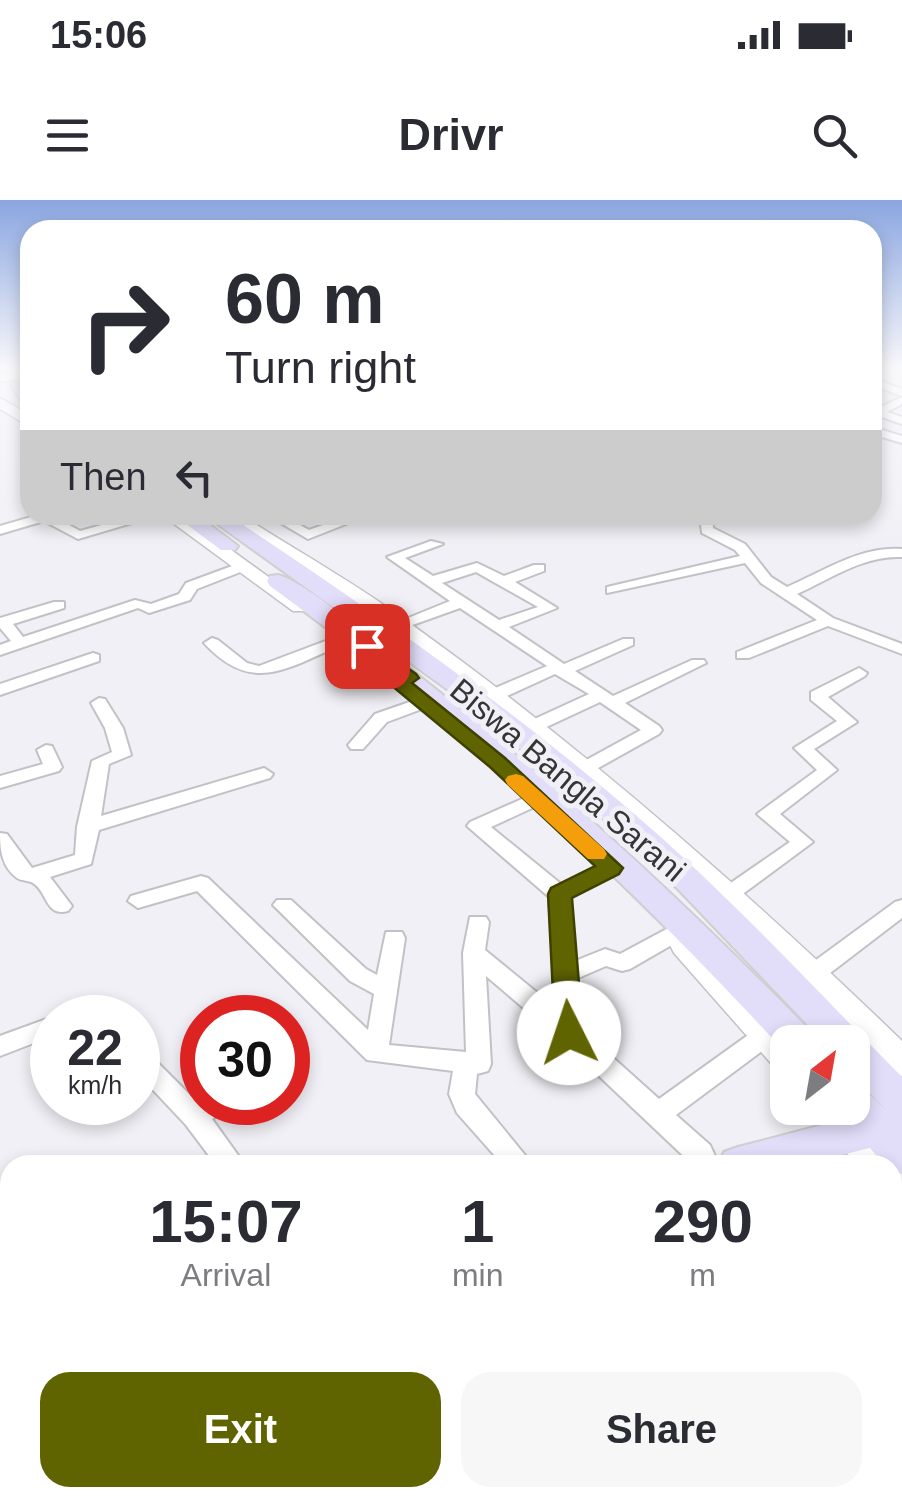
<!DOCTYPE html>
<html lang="en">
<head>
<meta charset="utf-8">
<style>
	:root { --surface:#fff; --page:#f7f7f7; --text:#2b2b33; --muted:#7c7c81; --accent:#606400 }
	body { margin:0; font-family:Helvetica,sans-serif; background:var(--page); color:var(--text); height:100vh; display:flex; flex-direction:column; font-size:38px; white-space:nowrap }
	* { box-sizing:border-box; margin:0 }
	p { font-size:32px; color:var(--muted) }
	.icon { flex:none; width:55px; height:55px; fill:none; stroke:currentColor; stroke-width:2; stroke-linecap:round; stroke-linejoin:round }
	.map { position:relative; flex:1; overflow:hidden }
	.drawer { position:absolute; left:0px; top:955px; width:902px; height:352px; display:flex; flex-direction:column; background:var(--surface); border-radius:30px 30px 0 0; box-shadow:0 5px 15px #0003 }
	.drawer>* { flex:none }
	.hud { position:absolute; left:20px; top:20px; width:862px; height:305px; border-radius:30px; box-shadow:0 5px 15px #0003; background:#fff; color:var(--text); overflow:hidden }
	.needle { width:65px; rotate:31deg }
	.buttons { position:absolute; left:770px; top:825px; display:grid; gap:20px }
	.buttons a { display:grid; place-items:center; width:100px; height:100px; border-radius:20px; background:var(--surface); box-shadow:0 5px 15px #0003; font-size:50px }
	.speed { position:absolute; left:30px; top:795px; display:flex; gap:20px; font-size:50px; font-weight:700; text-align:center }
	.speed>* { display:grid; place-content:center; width:130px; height:130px; border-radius:50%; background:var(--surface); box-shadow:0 5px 15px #0003; line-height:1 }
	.speed small { font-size:25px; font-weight:400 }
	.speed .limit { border:15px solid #d22; background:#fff; color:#111 }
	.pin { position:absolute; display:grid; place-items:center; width:85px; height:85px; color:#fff; margin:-42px; border-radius:20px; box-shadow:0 5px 15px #0006 }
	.me { position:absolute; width:110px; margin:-55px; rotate:356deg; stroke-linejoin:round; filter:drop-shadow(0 0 8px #0008) }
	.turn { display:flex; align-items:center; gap:35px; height:210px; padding:0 40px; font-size:45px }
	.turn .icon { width:130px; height:130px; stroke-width:2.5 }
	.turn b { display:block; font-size:70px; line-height:85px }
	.then { display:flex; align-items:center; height:95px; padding:0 40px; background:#0003; gap:20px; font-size:38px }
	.eta { display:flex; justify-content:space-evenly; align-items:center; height:170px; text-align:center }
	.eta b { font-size:60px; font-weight:700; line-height:70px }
	.button { display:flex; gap:20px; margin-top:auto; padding:20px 40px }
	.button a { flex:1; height:115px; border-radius:30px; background:var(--accent); color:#fff; font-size:40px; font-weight:700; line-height:115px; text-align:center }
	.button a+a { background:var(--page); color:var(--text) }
	.status { display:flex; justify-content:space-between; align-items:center; height:70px; padding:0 50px; background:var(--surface); direction:ltr }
	.status svg { height:28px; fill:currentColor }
	header { display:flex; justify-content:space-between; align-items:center; height:130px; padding:0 40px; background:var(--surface); font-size:45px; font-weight:700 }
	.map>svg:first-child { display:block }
</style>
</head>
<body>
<div class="status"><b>15:06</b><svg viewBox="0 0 49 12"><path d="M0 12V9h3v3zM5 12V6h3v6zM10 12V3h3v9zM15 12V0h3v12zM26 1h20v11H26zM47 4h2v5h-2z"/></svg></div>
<header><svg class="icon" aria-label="menu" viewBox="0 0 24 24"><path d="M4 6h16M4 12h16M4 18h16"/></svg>Drivr<svg class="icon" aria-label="search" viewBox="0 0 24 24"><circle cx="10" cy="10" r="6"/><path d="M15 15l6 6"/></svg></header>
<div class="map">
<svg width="902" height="1307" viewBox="0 0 902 1307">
	<rect width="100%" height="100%" fill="#f1f0f6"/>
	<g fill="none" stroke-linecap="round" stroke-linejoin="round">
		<g stroke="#c2c1c6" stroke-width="4">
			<g id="street">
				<path d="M 872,178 L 902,189 L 902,196 L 872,185 Z"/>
				<path d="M 902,197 L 902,204 L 887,212 L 902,217 L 902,224 L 879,216 L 872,218 L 872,211 Z"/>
				<path d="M 872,227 L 902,236 L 902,243 L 872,234 Z"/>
				<path d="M 38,315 L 51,315 L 80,331 L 138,315 L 159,315 L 78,339 L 44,321 L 0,334 L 0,326 Z"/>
				<path d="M 267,315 L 282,315 L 309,330 L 351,315 L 369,315 L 308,339 Z"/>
				<path d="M 700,315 L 712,315 L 713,328 L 745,344 L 771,377 L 787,387 C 824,371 860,346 902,349 L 902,357 C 864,355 830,379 797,394 L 833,418 L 902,444 L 902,454 L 828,426 L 749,458 L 737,458 L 737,452 L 817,420 L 761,383 L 745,363 L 607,393 L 607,387 L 740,356 L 735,350 L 702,333 Z"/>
				<path d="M 431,341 L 443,344 L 405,358 L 433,376 L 477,363 L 504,376 L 534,365 L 544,365 L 544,371 L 515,382 L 557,408 L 509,427 L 564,464 L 623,439 L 633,439 L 633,445 L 575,471 L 613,496 L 692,460 L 704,460 L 706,463 L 625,503 L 659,526 L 662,530 L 659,534 L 591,572 L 579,572 L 576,568 L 579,564 L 641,530 L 600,502 L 540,530 L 528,530 L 525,526 L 528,522 L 589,494 L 555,474 L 498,500 L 486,500 L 486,492 L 547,466 L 460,408 L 404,428 L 394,428 L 391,425 L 450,401 L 387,357 ZM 476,372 L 538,407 L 499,420 L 442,383 Z"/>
				<path d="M 243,362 L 250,366 L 248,369 L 197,389 L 190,400 L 149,413 L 138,408 L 0,455 L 0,445 L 11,441 L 0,428 L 0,418 L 54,402 L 64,402 L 64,408 L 13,424 L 23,437 L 135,400 L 151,404 L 179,394 L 186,383 Z"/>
				<path d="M 344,434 L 352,439 L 349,442 C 290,465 255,498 204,443 L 212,438 L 218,440 L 247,463 L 259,466 Z"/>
				<path d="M 93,453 L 99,455 L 99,461 L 0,495 L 0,484 Z"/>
				<path d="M 859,468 L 867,473 L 865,476 L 828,497 L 857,522 L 814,549 L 837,570 L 780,614 L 813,642 L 736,699 L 722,699 L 719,694 L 722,689 L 790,642 L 757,614 L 817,570 L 794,548 L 837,521 L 811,500 L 811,492 Z"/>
				<path d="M 424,497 L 430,498 L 430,506 L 387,522 L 363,549 L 351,549 L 348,545 L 375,514 Z"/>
				<path d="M 99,498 L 105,499 L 123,528 L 131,555 L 109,564 L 101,616 L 264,568 L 273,574 L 270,578 L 99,630 L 91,664 L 50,677 L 72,706 L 68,711 C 45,717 48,692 33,683 C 28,680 21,681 17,678 C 2,667 0,650 0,633 L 7,634 L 32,668 L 75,655 L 77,627 L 92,561 L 112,552 L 105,528 L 91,503 Z"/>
				<path d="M 46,545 L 52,546 L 62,567 L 59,571 L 0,588 L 0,576 L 43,564 L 37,550 Z"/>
				<path d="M 549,587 L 556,589 L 558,593 L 556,597 L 491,627 L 561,684 L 604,663 L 618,663 L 621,668 L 618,673 L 570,697 L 575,761 L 605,749 L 620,754 L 674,725 L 682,727 L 685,733 L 682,739 L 630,769 L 622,771 L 606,766 L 576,779 L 581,829 L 659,899 L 758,828 L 766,826 L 774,828 L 778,835 L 774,842 L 676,915 L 710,945 L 719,965 L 693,965 L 561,840 L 486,776 L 491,864 L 488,871 L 477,874 L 475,894 L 533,965 L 503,965 L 457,913 L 449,894 L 453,871 L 367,860 L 197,691 L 138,708 L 128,701 L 131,696 L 201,676 L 208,678 L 368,830 L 374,794 L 350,781 L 273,705 L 277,700 L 291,700 L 366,769 L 377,775 L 386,732 L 402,732 L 405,738 L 389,845 L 466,852 L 463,753 L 470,717 L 486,717 L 489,722 L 485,750 L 556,808 L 549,697 L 467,626 L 470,622 Z"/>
				<path d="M 902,700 L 902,718 L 821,780 L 805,780 L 802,774 L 805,768 L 895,702 Z"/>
				<path d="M 52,817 L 55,818 L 52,836 L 0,856 L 0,836 Z"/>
				<path d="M 138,849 L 147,852 L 197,902 L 202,899 L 202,902 L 230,902 L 227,910 L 212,919 L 245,965 L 216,965 L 186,925 L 138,874 Z"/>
				<path d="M 892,1216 L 902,1220 L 902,1256 L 892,1252 Z"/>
				<path d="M 370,1298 L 405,1298 L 409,1307 L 374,1307 Z"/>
			</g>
		</g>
		<g stroke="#c2c1c6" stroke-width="3">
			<g id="secondary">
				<path d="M 29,169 L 30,177 L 0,182 L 0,174 Z"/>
				<path d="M 0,198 L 30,215 L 30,227 L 0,209 Z"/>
				<path d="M 162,315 L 183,315 L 310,407 L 307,411 L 293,411 Z"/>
				<path d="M 220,315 L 241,315 C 297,351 355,383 408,422 C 584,548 747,691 902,841 L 902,876 L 890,872 L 712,696 L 524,533 L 394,430 Z"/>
				<path d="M 685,734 L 696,737 L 793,842 L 788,842 L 788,872 L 776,869 L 674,753 L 670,745 L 674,737 Z"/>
				<path d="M 813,908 L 851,908 L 902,967 L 902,1007 L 892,1003 L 892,965 L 856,965 Z"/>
			</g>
		</g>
		<g stroke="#cfcfcf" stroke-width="4">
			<g id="primary">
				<path d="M 0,166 L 9,166 L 0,172 Z"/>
				<path d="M 30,169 L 27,186 L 30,206 L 24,204 L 11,186 Z"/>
				<path d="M 174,315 L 197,315 L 238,346 L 235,350 L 221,350 Z"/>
				<path d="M 205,315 L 228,315 C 367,407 505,503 632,612 C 728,694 814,788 902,877 L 902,974 L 892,971 L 892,965 L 884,965 L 870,948 L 801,965 L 718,965 L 724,952 L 738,947 L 845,919 L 836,908 L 852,908 L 852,885 L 865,890 L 888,912 L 852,875 L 852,842 L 824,842 L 678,689 L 580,597 L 444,487 Z"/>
				<path d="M 278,375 C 303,381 356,427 378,444 C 533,562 675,692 811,832 L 816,842 L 788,842 L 785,852 C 627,680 459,524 270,386 L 267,381 L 270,376 Z"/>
				<path d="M 892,992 L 902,996 L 902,1034 L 892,1030 Z"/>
				<path d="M 10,1129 L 10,1205 L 0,1207 L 0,1131 Z"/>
			</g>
		</g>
		<use href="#street" fill="#fff" fill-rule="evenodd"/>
		<use href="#secondary" fill="#fff" fill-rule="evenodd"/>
		<use href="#primary" fill="#e2defa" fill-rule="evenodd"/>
	</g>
	<linearGradient id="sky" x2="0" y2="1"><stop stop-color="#8aa6e0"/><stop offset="0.48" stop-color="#f9f8fb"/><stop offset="1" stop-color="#f9f8fb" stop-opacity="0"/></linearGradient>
	<rect width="902" height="349" fill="url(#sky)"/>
	<path fill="#606400" stroke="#3e4100" stroke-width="2.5" d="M 367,440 L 416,474 L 419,478 L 412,483 L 505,558 L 623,668 L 619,674 L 572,698 L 583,833 L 579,840 L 569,843 L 559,840 L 555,833 L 548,694 L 551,688 L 595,666 L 490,567 L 392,486 L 389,482 L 396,476 L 358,446 Z"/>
	<path fill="#f59e0b" d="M 516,574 L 523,576 L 604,649 L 607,654 L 604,659 L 588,659 L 508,585 L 505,580 L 508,576 Z"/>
	<g text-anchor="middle" stroke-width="10" stroke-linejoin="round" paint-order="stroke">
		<g font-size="32" fill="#353537" stroke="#f1f0f6">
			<text transform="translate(568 580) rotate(40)" y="11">Biswa Bangla Sarani</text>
		</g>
	</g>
</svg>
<div class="buttons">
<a><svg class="needle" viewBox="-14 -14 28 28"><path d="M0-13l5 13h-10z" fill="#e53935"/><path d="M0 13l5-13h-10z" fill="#7c7c81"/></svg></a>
</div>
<div class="speed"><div>22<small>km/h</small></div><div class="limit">30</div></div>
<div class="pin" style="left:367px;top:446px;background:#d93025"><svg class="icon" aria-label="arrive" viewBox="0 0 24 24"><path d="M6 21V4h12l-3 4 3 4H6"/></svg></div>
<svg class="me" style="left:569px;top:833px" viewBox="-20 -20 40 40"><circle r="19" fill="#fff"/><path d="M0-13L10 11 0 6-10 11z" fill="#606400"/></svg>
<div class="hud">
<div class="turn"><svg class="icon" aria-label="right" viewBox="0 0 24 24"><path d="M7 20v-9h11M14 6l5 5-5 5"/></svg><div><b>60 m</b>Turn right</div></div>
<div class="then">Then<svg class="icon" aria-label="left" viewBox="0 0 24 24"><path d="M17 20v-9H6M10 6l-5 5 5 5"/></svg></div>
</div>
<section class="drawer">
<div class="eta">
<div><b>15:07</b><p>Arrival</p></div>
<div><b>1</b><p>min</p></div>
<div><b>290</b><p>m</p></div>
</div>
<div class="button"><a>Exit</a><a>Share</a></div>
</section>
</div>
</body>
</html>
